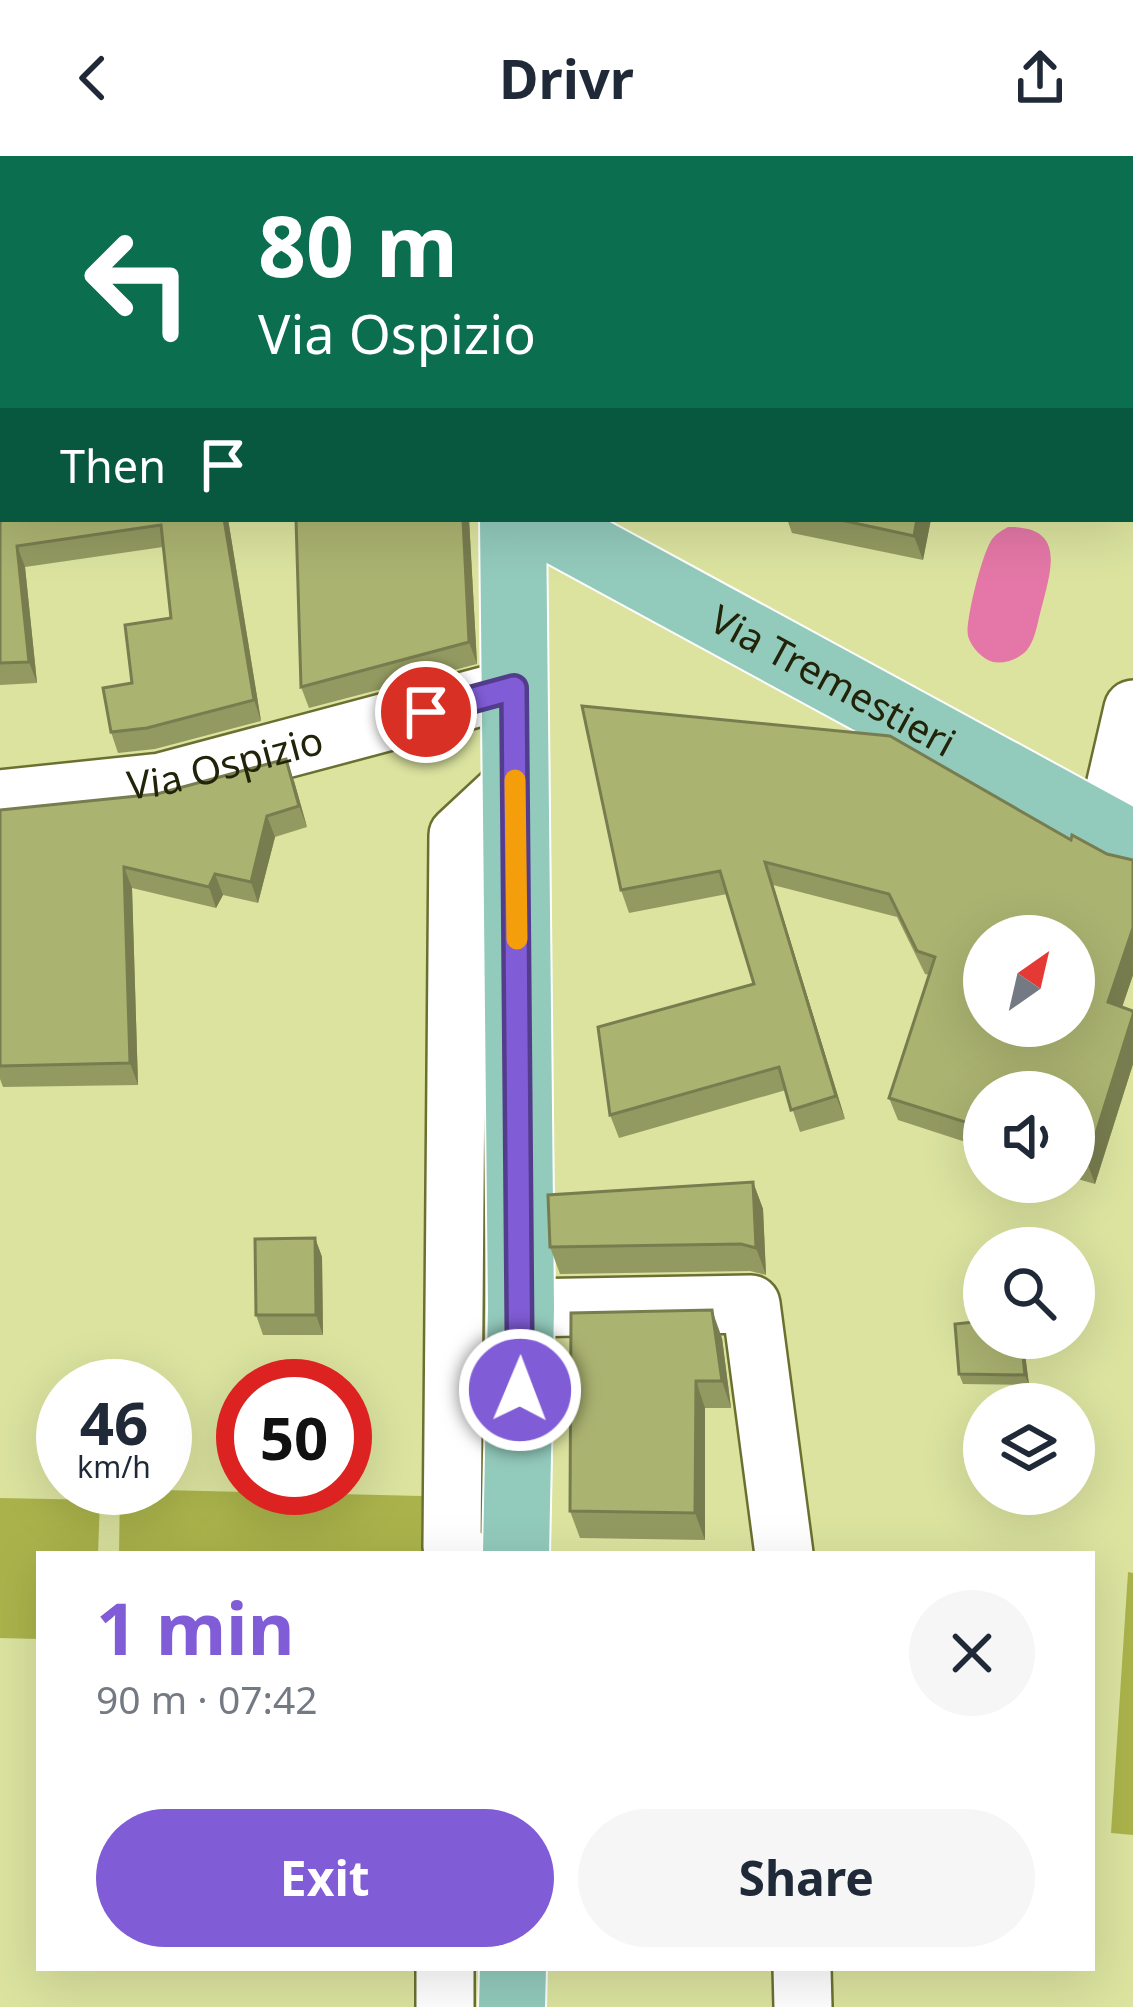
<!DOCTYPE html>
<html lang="en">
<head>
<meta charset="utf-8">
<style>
	:root { --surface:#fff; --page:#f6f6f7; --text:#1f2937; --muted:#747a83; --accent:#805cd6 }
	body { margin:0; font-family:"Noto Sans",sans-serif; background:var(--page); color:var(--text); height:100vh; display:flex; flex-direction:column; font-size:45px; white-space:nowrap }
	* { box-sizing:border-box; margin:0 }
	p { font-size:39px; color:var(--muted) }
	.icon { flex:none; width:66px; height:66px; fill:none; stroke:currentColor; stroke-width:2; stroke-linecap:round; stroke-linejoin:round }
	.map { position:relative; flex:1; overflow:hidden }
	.sheet { position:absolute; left:36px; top:1395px; width:1059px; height:420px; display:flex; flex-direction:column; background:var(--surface); border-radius:0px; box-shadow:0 12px 48px #0002 }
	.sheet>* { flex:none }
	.banner { position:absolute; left:0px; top:0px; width:1134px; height:366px; box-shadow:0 12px 48px #0002; background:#0b6e4f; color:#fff; overflow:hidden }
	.needle { width:78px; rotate:34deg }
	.tools { position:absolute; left:963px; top:759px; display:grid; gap:24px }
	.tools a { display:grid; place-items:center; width:132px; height:132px; border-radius:50%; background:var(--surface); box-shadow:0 12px 48px #0002; font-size:60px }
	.speed { position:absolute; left:36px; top:1203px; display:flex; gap:24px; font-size:60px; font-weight:700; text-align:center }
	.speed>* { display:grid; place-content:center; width:156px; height:156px; border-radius:50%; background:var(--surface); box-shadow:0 12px 48px #0002; line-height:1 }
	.speed small { font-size:30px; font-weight:400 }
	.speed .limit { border:18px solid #d22; background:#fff; color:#111 }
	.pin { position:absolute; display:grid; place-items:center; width:102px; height:102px; color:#fff; margin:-51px; border:6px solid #fff; border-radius:50%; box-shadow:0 3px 12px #0007 }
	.me { position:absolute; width:132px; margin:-66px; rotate:1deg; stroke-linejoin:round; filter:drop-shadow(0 0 9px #0008) }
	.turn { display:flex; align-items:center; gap:42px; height:252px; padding:0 60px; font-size:54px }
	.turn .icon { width:156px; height:156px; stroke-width:2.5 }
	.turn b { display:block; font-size:84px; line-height:102px }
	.then { display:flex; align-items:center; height:114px; padding:0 60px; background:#0003; gap:24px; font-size:45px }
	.round { display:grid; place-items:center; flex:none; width:126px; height:126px; border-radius:63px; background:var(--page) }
	.headline { display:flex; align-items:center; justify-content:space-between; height:204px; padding:0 60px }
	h1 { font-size:72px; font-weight:700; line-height:90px; color:var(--accent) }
	.cta { display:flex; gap:24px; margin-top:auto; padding:24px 60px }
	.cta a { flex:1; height:138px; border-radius:72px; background:var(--accent); color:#fff; font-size:48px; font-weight:700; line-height:138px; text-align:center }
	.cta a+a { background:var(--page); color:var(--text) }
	header { display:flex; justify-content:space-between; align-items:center; height:156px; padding:0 60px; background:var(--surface); font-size:54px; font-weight:700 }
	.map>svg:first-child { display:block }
</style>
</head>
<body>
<header><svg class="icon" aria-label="back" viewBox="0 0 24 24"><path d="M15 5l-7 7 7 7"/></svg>Drivr<svg class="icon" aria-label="share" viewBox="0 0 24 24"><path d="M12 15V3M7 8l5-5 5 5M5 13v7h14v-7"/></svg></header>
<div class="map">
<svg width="1133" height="1851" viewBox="0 0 1133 1851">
	<rect width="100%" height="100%" fill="#dbe39f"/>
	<g fill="#aab34b">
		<path d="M 120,1333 L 422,1340 L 421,1398 L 119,1398 Z"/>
		<path d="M 0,1342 L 100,1344 L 98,1398 L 39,1398 L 39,1483 L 0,1482 Z"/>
		<path d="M 1128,1416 L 1133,1417 L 1133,1679 L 1111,1677 Z"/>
	</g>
	<path fill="#e477a7" d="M 1008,371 C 1065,370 1052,411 1042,450 C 1038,463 1036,483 1027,494 C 1019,503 1005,508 993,506 C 982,503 971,491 968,480 C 965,466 983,393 993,382 C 997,377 1003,374 1008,371 Z"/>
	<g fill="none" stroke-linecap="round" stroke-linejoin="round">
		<g stroke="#6b7030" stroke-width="62">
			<g id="minor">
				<path d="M 617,0 L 629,3"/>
				<path d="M 1131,127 L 1133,127"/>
				<path id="s1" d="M 0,643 L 161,626 L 514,532"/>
				<path d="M 1105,674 L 1133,553"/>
				<path d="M 521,1152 L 751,1148 L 784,1398"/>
				<path d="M 462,1398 L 452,1391 L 458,679 L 515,626"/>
				<path d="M 802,1812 L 803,1851"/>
				<path d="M 445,1851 L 445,1812"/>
			</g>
		</g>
		<g stroke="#fff" stroke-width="70">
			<g id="major">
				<path d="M 534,3 L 535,0"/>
				<path d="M 513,363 L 521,1152 L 516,1398"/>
				<path id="s2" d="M 535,363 L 1133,688"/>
				<path d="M 512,1851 L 513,1812"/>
			</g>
		</g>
		<use href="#minor" stroke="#fff" stroke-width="57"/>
		<use href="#major" stroke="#92cabb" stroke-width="66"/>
	</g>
	<g fill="#939a61">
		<path d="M 0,0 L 470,0 L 469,3 L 3,3 L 3,363 L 228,363 L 261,565 L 155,593 L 118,597 L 111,576 L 132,527 L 171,462 L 163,391 L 25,411 L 37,527 L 0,529 Z"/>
		<path d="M 469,363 L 477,508 L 309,552 L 301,531 Z"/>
		<path d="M 787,363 L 931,363 L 923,404 L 792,377 Z"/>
		<path d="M 582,550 L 1071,684 L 1107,698 L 1133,704 L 1133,819 L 1122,851 L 1133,855 L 1133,908 L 1095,1028 L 1074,1022 L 1074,936 L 984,936 L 984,992 L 898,964 L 889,942 L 929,819 L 925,818 L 897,761 L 773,729 L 845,963 L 800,976 L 786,934 L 619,982 L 610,959 L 754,828 L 727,738 L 629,757 L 621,734 Z"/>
		<path d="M 294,625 L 307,671 L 275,681 L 258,747 L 223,739 L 216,752 L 132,732 L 138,929 L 3,931 L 0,923 L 0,654 Z"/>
		<path d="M 753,1026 L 763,1053 L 766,1119 L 750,1115 L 560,1118 L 550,1091 Z"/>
		<path d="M 315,1082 L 322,1101 L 323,1179 L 263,1179 L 256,1159 Z"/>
		<path d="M 722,1182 L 731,1252 L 705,1252 L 705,1384 L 580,1382 L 570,1355 Z"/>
		<path d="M 984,1182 L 1023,1182 L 1029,1229 L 963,1228 L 959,1218 Z"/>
	</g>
	<g fill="#787d4f">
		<path d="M 224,363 L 228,363 L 261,565 L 254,544 Z"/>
		<path d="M 463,363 L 469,363 L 477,508 L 469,486 Z"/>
		<path d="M 917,363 L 931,363 L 923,404 L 914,380 Z"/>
		<path d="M 17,390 L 25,411 L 37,527 L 29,506 Z"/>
		<path d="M 286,603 L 294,625 L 307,671 L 299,650 Z"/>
		<path d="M 267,660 L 275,681 L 258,747 L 251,726 Z"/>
		<path d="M 765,706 L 773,729 L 845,963 L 836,940 Z"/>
		<path d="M 124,711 L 132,732 L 138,929 L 130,907 Z"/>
		<path d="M 215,718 L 223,739 L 216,752 L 209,731 Z"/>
		<path d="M 1133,772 L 1133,819 L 1116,869 L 1108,846 Z"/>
		<path d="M 1133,859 L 1133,908 L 1095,1028 L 1087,1006 Z"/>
		<path d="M 753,1026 L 763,1053 L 766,1119 L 756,1092 Z"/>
		<path d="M 315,1082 L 322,1101 L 323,1179 L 316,1159 Z"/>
		<path d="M 712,1154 L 722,1182 L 731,1252 L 722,1225 Z"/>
		<path d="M 1021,1182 L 1023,1182 L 1029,1229 L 1025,1219 Z"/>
		<path d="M 696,1225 L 705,1252 L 705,1384 L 695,1357 Z"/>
	</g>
	<g fill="#abb371" stroke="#787d4f" stroke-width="3" fill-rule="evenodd">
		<path d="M 0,0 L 461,0 L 461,3 L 3,3 L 3,363 L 224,363 L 254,544 L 147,572 L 111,576 L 103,532 L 132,527 L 125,469 L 171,462 L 161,369 L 17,390 L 29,506 L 0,507 Z"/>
		<path d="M 1004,0 L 1133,0 L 1133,72 L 1131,71 L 1131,3 L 1003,3 Z"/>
		<path d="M 296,363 L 463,363 L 469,486 L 301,531 Z"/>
		<path d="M 836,363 L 917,363 L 914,380 Z"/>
		<path d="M 582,550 L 890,580 L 1071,684 L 1072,679 L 1107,698 L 1133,704 L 1133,772 L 1108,846 L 1133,855 L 1133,859 L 1087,1006 L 1074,1002 L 1074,936 L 984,936 L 984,972 L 889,942 L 935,801 L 917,795 L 889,738 L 765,706 L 836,940 L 791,954 L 779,911 L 610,959 L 598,871 L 754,828 L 720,715 L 621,734 ZM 984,780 L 1074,780 L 1074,870 L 984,870 Z"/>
		<path d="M 286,603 L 299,650 L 267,660 L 251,726 L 215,718 L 209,731 L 124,711 L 130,907 L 0,910 L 0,654 L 157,638 Z"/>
		<path d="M 753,1026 L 756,1092 L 741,1088 L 550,1091 L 548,1039 Z"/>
		<path d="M 315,1082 L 316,1159 L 256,1159 L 255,1083 Z"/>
		<path d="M 712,1154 L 722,1225 L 696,1225 L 695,1357 L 570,1355 L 571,1157 Z"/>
		<path d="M 984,1165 L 984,1182 L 1021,1182 L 1025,1219 L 959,1218 L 955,1168 Z"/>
	</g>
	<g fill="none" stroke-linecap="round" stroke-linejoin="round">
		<g stroke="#533c8b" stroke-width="30">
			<path id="route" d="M 426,556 L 514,532 L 520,1234"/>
		</g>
		<use href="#route" stroke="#805cd6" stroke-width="21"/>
		<path stroke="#f59e0b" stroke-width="21" d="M 515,624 L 517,783"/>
	</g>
	<g text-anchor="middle" stroke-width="9" stroke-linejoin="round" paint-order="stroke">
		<g font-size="39" fill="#222409" stroke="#dbe39f">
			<text dy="14" stroke="none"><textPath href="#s2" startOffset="339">Via Tremestieri</textPath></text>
			<text dy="14" stroke="none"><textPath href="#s1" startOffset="228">Via Ospizio</textPath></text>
		</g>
	</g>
</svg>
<div class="tools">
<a><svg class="needle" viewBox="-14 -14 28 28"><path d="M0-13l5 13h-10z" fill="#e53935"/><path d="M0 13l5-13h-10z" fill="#747a83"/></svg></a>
<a><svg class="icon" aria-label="sound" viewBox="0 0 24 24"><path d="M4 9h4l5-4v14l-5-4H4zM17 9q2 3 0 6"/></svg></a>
<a><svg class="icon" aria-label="search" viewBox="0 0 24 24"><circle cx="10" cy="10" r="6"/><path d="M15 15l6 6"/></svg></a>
<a><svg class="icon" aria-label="layers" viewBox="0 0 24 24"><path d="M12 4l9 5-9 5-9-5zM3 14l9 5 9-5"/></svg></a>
</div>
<div class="speed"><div>46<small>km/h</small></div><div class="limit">50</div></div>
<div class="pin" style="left:426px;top:556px;background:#d93025"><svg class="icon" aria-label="arrive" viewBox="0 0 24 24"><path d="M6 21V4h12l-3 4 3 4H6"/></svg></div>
<svg class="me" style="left:520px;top:1234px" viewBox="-20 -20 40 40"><circle r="17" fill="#805cd6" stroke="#fff" stroke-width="3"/><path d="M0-11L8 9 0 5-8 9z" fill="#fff"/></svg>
<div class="banner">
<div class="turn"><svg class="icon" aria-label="left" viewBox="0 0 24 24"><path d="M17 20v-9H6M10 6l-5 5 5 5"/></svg><div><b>80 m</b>Via Ospizio</div></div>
<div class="then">Then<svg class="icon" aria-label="arrive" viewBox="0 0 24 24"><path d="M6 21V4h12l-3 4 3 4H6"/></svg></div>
</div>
<section class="sheet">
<div class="headline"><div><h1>1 min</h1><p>90 m · 07:42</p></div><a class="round"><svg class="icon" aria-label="close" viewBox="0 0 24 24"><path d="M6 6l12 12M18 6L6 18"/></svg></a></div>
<div class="cta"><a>Exit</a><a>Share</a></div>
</section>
</div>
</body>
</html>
